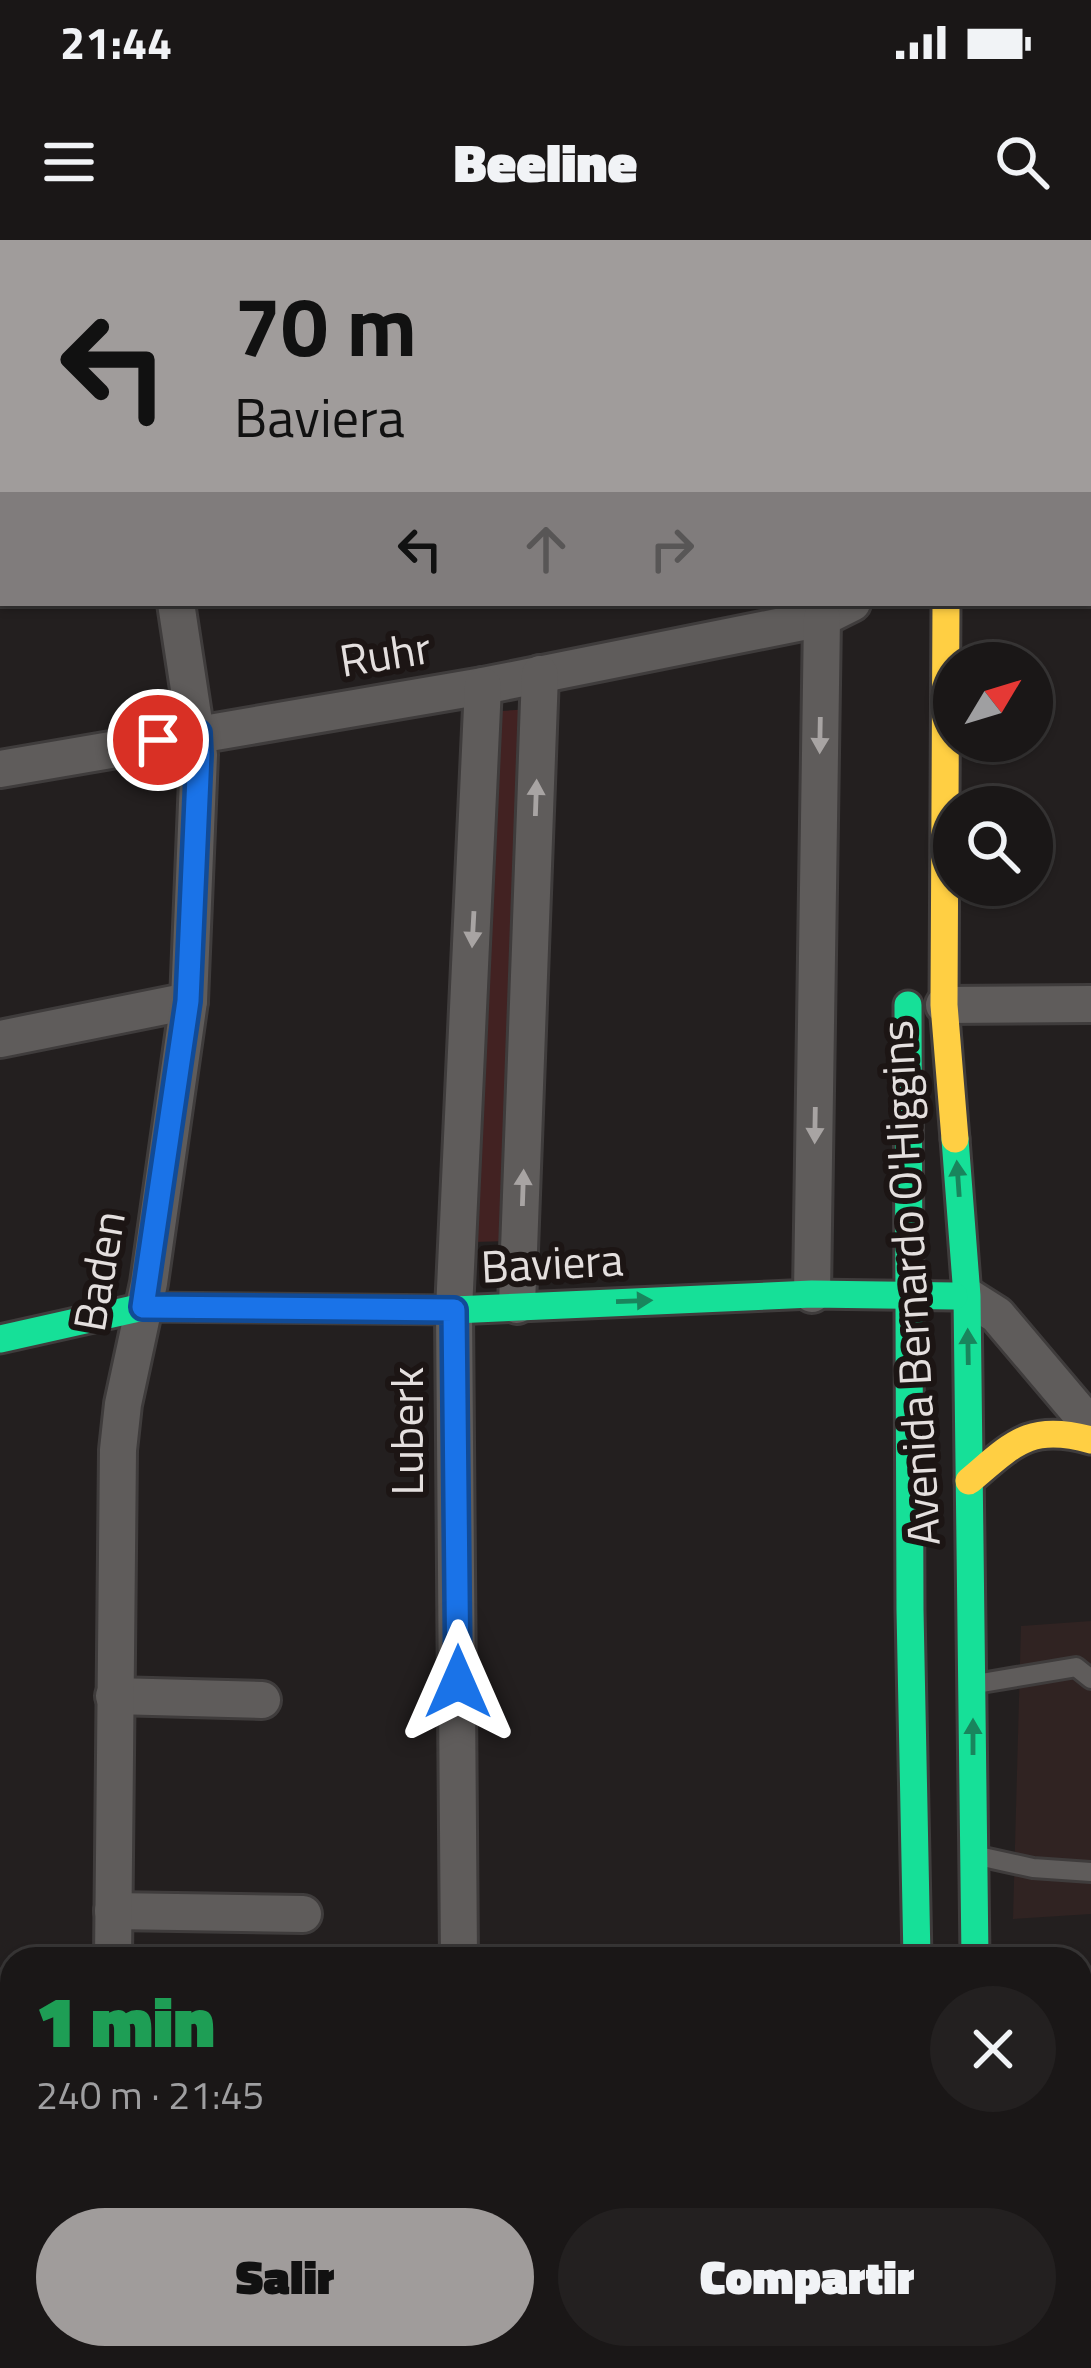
<!DOCTYPE html>
<html lang="es">
<head>
<meta charset="utf-8">
<style>
	:root { --surface:#1a1717; --page:#232020; --text:#f1f3f6; --muted:#9f9fa1; --line:#383636; --accent:#a09c9b }
	body { margin:0; font-family:"Titillium Web",sans-serif; background:var(--page); color:var(--text); height:100vh; display:flex; flex-direction:column; font-size:45px; white-space:nowrap }
	* { box-sizing:border-box; margin:0 }
	p { font-size:39px; color:var(--muted) }
	.icon { flex:none; width:66px; height:66px; fill:none; stroke:currentColor; stroke-width:2; stroke-linecap:round; stroke-linejoin:round }
	.map { position:relative; flex:1; overflow:hidden }
	.side { position:absolute; left:0px; top:1707px; width:1092px; height:423px; display:flex; flex-direction:column; background:var(--surface); border-radius:36px 36px 0 0; box-shadow:0 3px 9px #0004,0 0 0 3px var(--line) }
	.side>* { flex:none }
	.banner { position:absolute; left:0px; top:0px; width:1092px; height:366px; box-shadow:0 3px 9px #0004,0 0 0 3px var(--line); background:#a09c9b; color:#111; overflow:hidden }
	.needle { width:78px; rotate:52deg }
	.tools { position:absolute; left:933px; top:402px; display:grid; gap:24px }
	.tools a { display:grid; place-items:center; width:120px; height:120px; border-radius:50%; background:var(--surface); box-shadow:0 3px 9px #0004,0 0 0 3px var(--line); font-size:60px }
	.pin { position:absolute; display:grid; place-items:center; width:102px; height:102px; color:#fff; margin:-51px; border:6px solid #fff; border-radius:50%; box-shadow:0 3px 12px #0007 }
	.me { position:absolute; width:132px; margin:-66px; rotate:0deg; stroke-linejoin:round; filter:drop-shadow(0 0 9px #0008) }
	.turn { display:flex; align-items:center; gap:42px; height:252px; padding:0 36px; font-size:54px }
	.turn .icon { width:156px; height:156px; stroke-width:2.5 }
	.turn b { display:block; font-size:84px; line-height:102px }
	.lanes { display:flex; align-items:center; height:114px; padding:0 36px; background:#0003; justify-content:center; gap:60px; direction:ltr }
	.lanes .off { opacity:.35 }
	.round { display:grid; place-items:center; flex:none; width:126px; height:126px; border-radius:63px; background:var(--page) }
	.overview { display:flex; align-items:center; justify-content:space-between; height:204px; padding:0 36px }
	h1 { font-size:72px; font-weight:800; line-height:90px; color:#1e9e55 }
	.cta { display:flex; gap:24px; margin-top:auto; padding:24px 36px }
	.cta a { flex:1; height:138px; border-radius:72px; background:var(--accent); color:#111; font-size:48px; font-weight:800; line-height:138px; text-align:center }
	.cta a+a { background:var(--page); color:var(--text) }
	.status { display:flex; justify-content:space-between; align-items:center; height:84px; padding:0 60px; background:var(--surface); direction:ltr }
	.status svg { height:33px; fill:currentColor }
	header { display:flex; justify-content:space-between; align-items:center; height:156px; padding:0 36px; background:var(--surface); font-size:54px; font-weight:800 }
	.map>svg:first-child { display:block }
</style>
</head>
<body>
<div class="status"><b>21:44</b><svg viewBox="0 0 49 12"><path d="M0 12V9h3v3zM5 12V6h3v6zM10 12V3h3v9zM15 12V0h3v12zM26 1h20v11H26zM47 4h2v5h-2z"/></svg></div>
<header><svg class="icon" aria-label="menu" viewBox="0 0 24 24"><path d="M4 6h16M4 12h16M4 18h16"/></svg>Beeline<svg class="icon" aria-label="search" viewBox="0 0 24 24"><circle cx="10" cy="10" r="6"/><path d="M15 15l6 6"/></svg></header>
<div class="map">
<svg width="1091" height="2128" viewBox="0 0 1091 2128">
	<rect width="100%" height="100%" fill="#231f1f"/>
	<path fill="#302322" d="M 1091,1381 L 1091,1674 L 1013,1679 L 1021,1386 Z"/>
	<path fill="#422222" d="M 530,469 L 508,1001 L 474,1002 L 502,471 Z"/>
	<g fill="none" stroke-linecap="round" stroke-linejoin="round">
		<g stroke="#3f3c3c" stroke-width="24">
			<g id="lane">
				<path d="M 981,1443 L 1076,1427 L 1091,1439"/>
				<path d="M 983,1617 L 1033,1628 L 1091,1632"/>
			</g>
		</g>
		<g stroke="#3f3c3c" stroke-width="42">
			<g id="street">
				<path d="M 110,0 L 110,3"/>
				<path d="M 1089,253 L 1091,253"/>
				<path d="M 0,529 L 483,446 L 822,378 L 852,363"/>
				<path d="M 944,765 L 1091,764"/>
				<path d="M 0,799 L 189,761"/>
				<path d="M 812,1054 L 822,378"/>
				<path d="M 967,1056 L 997,1075 L 1091,1186"/>
				<path d="M 517,1065 L 540,434"/>
				<path d="M 114,1456 L 262,1460"/>
				<path d="M 113,1671 L 303,1674"/>
				<path d="M 113,1719 L 118,1210 L 123,1164 L 149,1043 L 189,761 L 199,515 L 176,363"/>
				<path d="M 459,1719 L 454,1070 L 483,446"/>
				<path d="M 118,2118 L 118,2128"/>
				<path d="M 459,2118 L 459,2128"/>
			</g>
		</g>
		<g stroke="#3f3c3c" stroke-width="33">
			<g id="fast">
				<path d="M 907,0 L 907,3"/>
				<path d="M 908,765 L 910,1370 L 917,1719"/>
				<path d="M 955,899 L 967,1056 L 975,1719"/>
				<path d="M 0,1099 L 143,1067 L 454,1070 L 812,1054 L 954,1056"/>
				<path d="M 981,2118 L 981,2128"/>
			</g>
		</g>
		<g stroke="#3f3c3c" stroke-width="33">
			<g id="slow">
				<path d="M 946,363 L 944,765 L 955,899"/>
				<path d="M 969,1241 C 1014,1203 1030,1183 1091,1200"/>
			</g>
		</g>
		<g stroke="#3f3c3c" stroke-width="33">
			<path id="jam" d="M 927,2118 L 927,2128"/>
		</g>
		<use href="#lane" stroke="#5f5c5b" stroke-width="18"/>
		<use href="#street" stroke="#5f5c5b" stroke-width="36"/>
		<use href="#fast" stroke="#16e098" stroke-width="27"/>
		<use href="#slow" stroke="#ffcf43" stroke-width="27"/>
		<use href="#jam" stroke="#f24e42" stroke-width="27"/>
	</g>
	<defs><path id="oneway-solid" d="M-6-.8H1V-3.2L6.5 0L1 3.2V.8H-6Z" transform="scale(3)"/></defs>
	<g fill="#a8a4a3">
		<use href="#oneway-solid" transform="translate(820 495) rotate(91)"/>
		<use href="#oneway-solid" transform="translate(536 558) rotate(-88)"/>
		<use href="#oneway-solid" transform="translate(473 689) rotate(93)"/>
		<use href="#oneway-solid" transform="translate(815 885) rotate(91)"/>
		<use href="#oneway-solid" transform="translate(523 948) rotate(-88)"/>
	</g>
	<g fill="#19855d">
		<use href="#oneway-solid" transform="translate(958 939) rotate(-94)"/>
		<use href="#oneway-solid" transform="translate(634 1061) rotate(-2)"/>
		<use href="#oneway-solid" transform="translate(968 1107) rotate(-91)"/>
		<use href="#oneway-solid" transform="translate(973 1497) rotate(-90)"/>
	</g>
	<g fill="none" stroke-linecap="round" stroke-linejoin="round">
		<g stroke="#114b97" stroke-width="30">
			<path id="route" d="M 158,500 L 198,493 L 199,514 L 188,761 L 143,1067 L 454,1070 L 458,1442"/>
		</g>
		<use href="#route" stroke="#1a73e8" stroke-width="21"/>
	</g>
	<g text-anchor="middle" stroke-width="12" stroke-linejoin="round" paint-order="stroke">
		<g font-size="45" fill="#e4dfde" stroke="#1c1514">
			<text transform="translate(385 414) rotate(-9)" y="16">Ruhr</text>
			<text transform="translate(552 1023) rotate(-3)" y="16">Baviera</text>
			<text transform="translate(99 1031) rotate(-80)" y="16">Baden</text>
			<text transform="translate(910 1043) rotate(-93)" y="16">Avenida Bernardo O'Higgins</text>
			<text transform="translate(407 1191) rotate(-90)" y="16">Luberk</text>
		</g>
	</g>
</svg>
<div class="tools">
<a><svg class="needle" viewBox="-14 -14 28 28"><path d="M0-13l5 13h-10z" fill="#e53935"/><path d="M0 13l5-13h-10z" fill="#9f9fa1"/></svg></a>
<a><svg class="icon" aria-label="search" viewBox="0 0 24 24"><circle cx="10" cy="10" r="6"/><path d="M15 15l6 6"/></svg></a>
</div>
<div class="pin" style="left:158px;top:500px;background:#d93025"><svg class="icon" aria-label="arrive" viewBox="0 0 24 24"><path d="M6 21V4h12l-3 4 3 4H6"/></svg></div>
<svg class="me" style="left:458px;top:1442px" viewBox="-20 -20 40 40"><path d="M0-17L14 15 0 8-14 15z" fill="#1a73e8" stroke="#fff" stroke-width="4"/></svg>
<div class="banner">
<div class="turn"><svg class="icon" aria-label="left" viewBox="0 0 24 24"><path d="M17 20v-9H6M10 6l-5 5 5 5"/></svg><div><b>70 m</b>Baviera</div></div>
<div class="lanes"><svg class="icon" aria-label="left" viewBox="0 0 24 24"><path d="M17 20v-9H6M10 6l-5 5 5 5"/></svg><svg class="icon off" aria-label="ahead" viewBox="0 0 24 24"><path d="M12 20V5M6 11l6-6 6 6"/></svg><svg class="icon off" aria-label="right" viewBox="0 0 24 24"><path d="M7 20v-9h11M14 6l5 5-5 5"/></svg></div>
</div>
<section class="side">
<div class="overview"><div><h1>1 min</h1><p>240 m · 21:45</p></div><a class="round"><svg class="icon" aria-label="close" viewBox="0 0 24 24"><path d="M6 6l12 12M18 6L6 18"/></svg></a></div>
<div class="cta"><a>Salir</a><a>Compartir</a></div>
</section>
</div>
</body>
</html>
